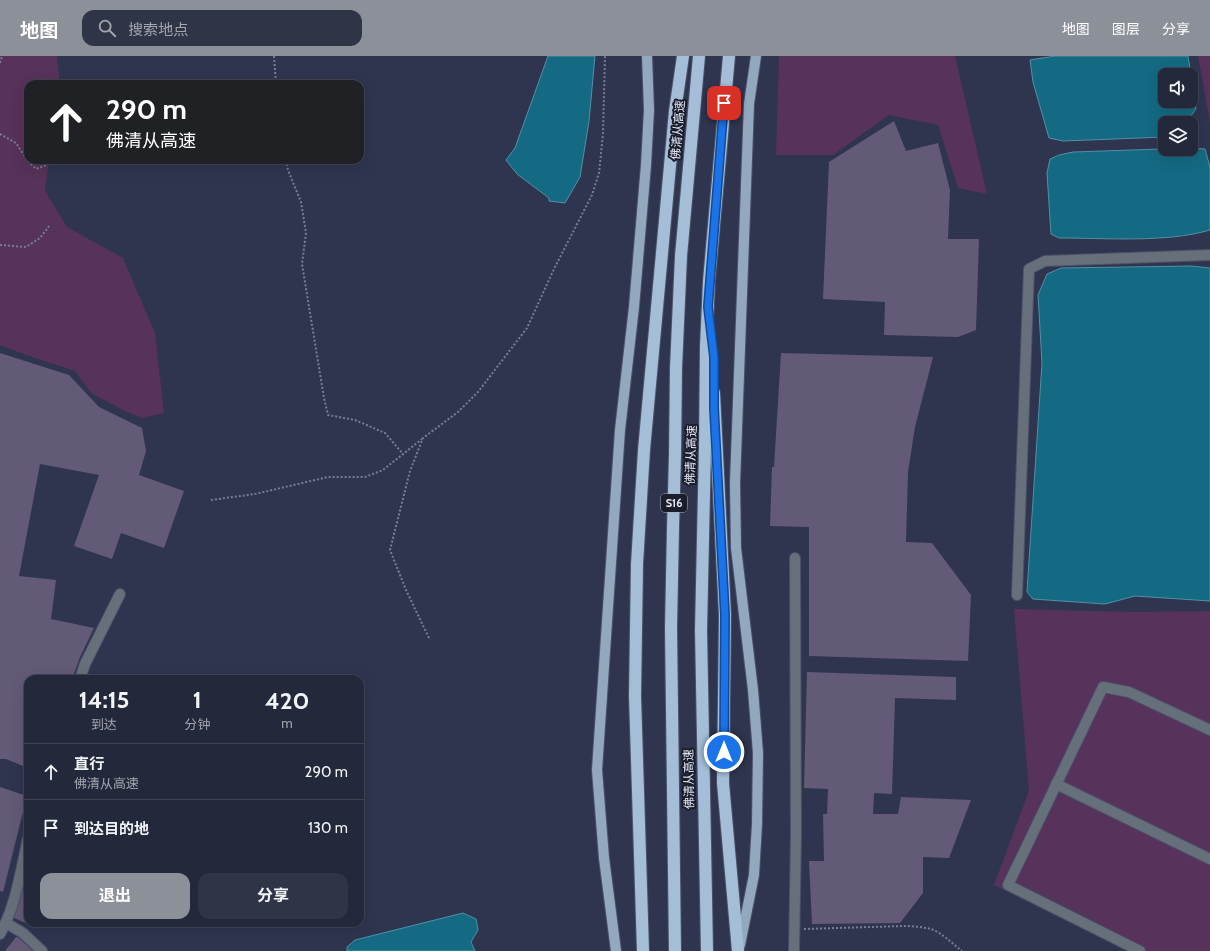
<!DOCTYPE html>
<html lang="zh">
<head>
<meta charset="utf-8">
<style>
	:root { --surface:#23283b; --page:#2f3446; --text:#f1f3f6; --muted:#a3a6af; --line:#404455; --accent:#8c9099 }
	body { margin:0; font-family:Cabin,"Noto Sans SC",sans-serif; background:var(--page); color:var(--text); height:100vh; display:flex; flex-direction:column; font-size:15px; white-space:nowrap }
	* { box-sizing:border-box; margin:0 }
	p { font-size:13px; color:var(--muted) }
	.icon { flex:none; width:22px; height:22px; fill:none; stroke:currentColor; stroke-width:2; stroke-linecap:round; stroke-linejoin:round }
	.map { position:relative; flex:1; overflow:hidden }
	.sheet { position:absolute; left:24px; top:619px; width:340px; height:252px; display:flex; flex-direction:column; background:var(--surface); border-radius:12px; box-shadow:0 4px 16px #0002,0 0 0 1px var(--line) }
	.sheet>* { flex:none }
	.hud { position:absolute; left:24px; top:24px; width:340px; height:84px; border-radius:12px; box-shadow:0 4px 16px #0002,0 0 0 1px var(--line); background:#202124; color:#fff; overflow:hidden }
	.fabs { position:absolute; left:1158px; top:12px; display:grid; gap:8px }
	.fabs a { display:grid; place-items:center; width:40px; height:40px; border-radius:8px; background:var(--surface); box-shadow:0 4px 16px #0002,0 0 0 1px var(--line); font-size:20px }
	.pin { position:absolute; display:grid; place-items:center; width:34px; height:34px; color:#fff; margin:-17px; border-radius:8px; box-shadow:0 2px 6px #0006 }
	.me { position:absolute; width:44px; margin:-22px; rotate:0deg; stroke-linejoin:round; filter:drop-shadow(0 0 3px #0008) }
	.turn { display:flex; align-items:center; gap:14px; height:84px; padding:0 16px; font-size:18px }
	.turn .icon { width:52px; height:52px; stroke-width:2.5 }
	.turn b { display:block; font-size:28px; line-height:34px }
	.eta { display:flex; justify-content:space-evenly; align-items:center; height:68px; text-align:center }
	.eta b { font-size:24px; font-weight:700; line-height:28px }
	.button { display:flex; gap:8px; margin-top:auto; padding:8px 16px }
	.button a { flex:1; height:46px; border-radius:12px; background:var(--accent); color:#fff; font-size:16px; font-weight:700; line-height:46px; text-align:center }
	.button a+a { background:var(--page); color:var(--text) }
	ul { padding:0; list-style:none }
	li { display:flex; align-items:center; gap:12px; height:56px; padding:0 16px; border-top:1px solid var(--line) }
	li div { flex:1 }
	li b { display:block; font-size:15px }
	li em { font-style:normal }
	header { display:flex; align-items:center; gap:24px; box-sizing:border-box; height:56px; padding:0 20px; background:var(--accent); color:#fff }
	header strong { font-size:19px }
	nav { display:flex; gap:22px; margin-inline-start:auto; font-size:14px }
	.search { width:280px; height:36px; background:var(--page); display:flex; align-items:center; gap:10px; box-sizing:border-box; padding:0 14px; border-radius:12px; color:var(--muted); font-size:15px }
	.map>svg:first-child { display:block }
</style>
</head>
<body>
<header>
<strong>地图</strong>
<div class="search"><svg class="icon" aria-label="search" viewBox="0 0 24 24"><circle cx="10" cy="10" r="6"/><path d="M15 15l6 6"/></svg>搜索地点</div>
<nav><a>地图</a><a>图层</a><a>分享</a></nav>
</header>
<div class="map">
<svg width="1210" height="895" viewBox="0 0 1210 895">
	<rect width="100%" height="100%" fill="#2f354f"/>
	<g fill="#57325a">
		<path d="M 0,0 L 57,0 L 60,28 L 28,28 L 28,104 L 49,104 L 45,135 L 67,171 L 123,202 L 155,277 L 164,357 L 142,362 L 125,355 L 91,337 L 75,315 L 32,301 L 0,289 Z"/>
		<path d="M 779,0 L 955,0 L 987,138 L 958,132 L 938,69 L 889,59 L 833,99 L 776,99 Z"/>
		<path d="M 1198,0 L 1210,0 L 1210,67 Z"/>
		<path d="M 1014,553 L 1135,556 L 1210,555 L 1210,895 L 1129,895 L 994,829 L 1029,735 Z"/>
	</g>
	<g fill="#146a83" stroke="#5290a7">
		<path d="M 548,0 L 595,0 L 589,65 L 580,121 L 565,147 L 549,145 L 549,142 L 517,118 L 506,104 L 515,92 Z"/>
		<path d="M 1055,0 L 1188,0 L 1191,19 L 1165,19 L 1165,45 L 1191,45 L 1191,22 L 1196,53 L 1190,61 L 1190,67 L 1165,67 L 1165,81 L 1063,85 L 1049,82 L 1033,26 L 1030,4 Z"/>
		<path d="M 1191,92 L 1205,93 L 1210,111 L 1210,174 C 1166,187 1106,182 1059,182 L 1051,178 L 1047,117 L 1050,103 L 1059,99 L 1073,96 Z"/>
		<path d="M 1191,210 L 1210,212 L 1210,545 L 1135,540 L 1105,548 L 1033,543 L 1027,536 L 1042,307 L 1038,239 L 1047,218 L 1061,212 Z"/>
		<path d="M 463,857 L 476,863 L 478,874 L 471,886 L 475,895 L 347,895 L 347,891 L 355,884 Z"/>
	</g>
	<g fill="#635a77">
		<path d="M 894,65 L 906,95 L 938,87 L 950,134 L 948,183 L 979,183 L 976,274 L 958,281 L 884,279 L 885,246 L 823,243 L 829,106 Z"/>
		<path d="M 0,297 L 69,319 L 99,351 L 142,372 L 146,395 L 139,419 L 184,435 L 164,492 L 121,477 L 112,503 L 74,490 L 99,419 L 40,408 L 19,520 L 56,524 L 51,563 L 94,572 L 80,601 L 72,623 L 28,623 L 28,712 L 6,703 L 0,703 Z"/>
		<path d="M 781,297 L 933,301 L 915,371 L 908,416 L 906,486 L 932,487 L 971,539 L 968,605 L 809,600 L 809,471 L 770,470 L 772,411 L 774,411 Z"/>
		<path d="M 807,616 L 956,621 L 956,644 L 895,642 L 892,738 L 874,737 L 873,758 L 898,758 L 901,741 L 971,744 L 949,802 L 923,801 L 923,837 L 900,867 L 812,868 L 809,805 L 824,805 L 823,758 L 827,758 L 828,733 L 804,732 Z"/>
		<path d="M 0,731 L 27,740 L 3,836 L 0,835 Z"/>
		<path d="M 27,819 L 28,819 L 28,868 L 14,862 Z"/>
		<path d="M 16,881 L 19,882 L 33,895 L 5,895 Z"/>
	</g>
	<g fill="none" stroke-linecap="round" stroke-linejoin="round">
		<g stroke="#4c526a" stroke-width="12">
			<g id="minor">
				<path d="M 1017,539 L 1029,213 L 1045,205 L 1210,199"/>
				<path d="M 80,623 L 85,608 L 120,538"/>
				<path d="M 1056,728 L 1210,803"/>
				<path d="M 6,867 L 23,877 L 42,895"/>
				<path d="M 0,878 C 16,850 21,813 28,782"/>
				<path d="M 794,895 L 796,778 L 795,502"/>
				<path d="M 1140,895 L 1008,829 L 1103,631 L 1129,636 L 1210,674"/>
			</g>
		</g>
		<g stroke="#4c526a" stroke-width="12">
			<g id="major">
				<path d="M 740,889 L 754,819 L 757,768 L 758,697 L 753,634 L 736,492 L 735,427 L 749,48 L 756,0"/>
				<path d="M 616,895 L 604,802 L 597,714 L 620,374 L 634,251 L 646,109 L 649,54 L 647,0"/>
			</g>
		</g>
		<g stroke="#4c526a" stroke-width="14">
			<g id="highway">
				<path d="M 714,337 L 725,559 L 723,727 L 738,895"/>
				<path d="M 643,895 L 635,640 L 637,508 L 644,394 L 675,55 L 683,0"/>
				<path d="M 675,895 L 671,572 L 673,472 L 675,399 L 676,312 L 681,200 L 699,0"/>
				<path d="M 707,895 L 701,574 L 705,390 L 706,290 L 709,225 L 729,0"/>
			</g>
		</g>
		<g stroke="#787e94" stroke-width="2" stroke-dasharray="2 2" stroke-linecap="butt">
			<path d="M 274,0 L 276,28"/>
			<path d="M 0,7 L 2,0"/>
			<path d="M 0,78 L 16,87 L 27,104 L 36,113 L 59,104"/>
			<path d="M 286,104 L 288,114 L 301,146 L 306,177 L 302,208 L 324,342 L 328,359 L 355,364 L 385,377 L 403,398"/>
			<path d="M 0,189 L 26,191 L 40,182 L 49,170"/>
			<path d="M 211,444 L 255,438 L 328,421 L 365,421 L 383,414 L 422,383"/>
			<path d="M 429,582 L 406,534 L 390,494 L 410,415 L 423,382 L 458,356 L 478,336 L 527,272 L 554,213 L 592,139 L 599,117 L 603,78 L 605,0"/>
			<path d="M 804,873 L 903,870 C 912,870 922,871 931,873 C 942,877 953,888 962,895"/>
		</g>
		<use href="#minor" stroke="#66707b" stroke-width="10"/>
		<use href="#major" stroke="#92a8be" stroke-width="10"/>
		<use href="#highway" stroke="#a4bed8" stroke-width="12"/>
	</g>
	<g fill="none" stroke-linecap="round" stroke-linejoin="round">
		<g stroke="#114b97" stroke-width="10">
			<path id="route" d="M 724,696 L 725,559 L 714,352 L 714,301 L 708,251 L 724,47"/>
		</g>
		<use href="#route" stroke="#1a73e8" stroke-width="7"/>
	</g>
	<g text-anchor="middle" stroke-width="4" stroke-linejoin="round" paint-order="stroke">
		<rect fill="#1b1e2a" stroke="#a8acbc" stroke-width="1" x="661" y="438" width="26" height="18" rx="3"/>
		<g font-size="11" font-weight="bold" fill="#e4e9fa">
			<text x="674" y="451">S16</text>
		</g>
		<g font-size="12" fill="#e4e9fa" stroke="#1b1e2a">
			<text transform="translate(678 74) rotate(-85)" y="4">佛清从高速</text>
			<text transform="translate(691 399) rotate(-88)" y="4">佛清从高速</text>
			<text transform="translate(689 723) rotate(-91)" y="4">佛清从高速</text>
		</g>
	</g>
</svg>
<div class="fabs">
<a><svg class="icon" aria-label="sound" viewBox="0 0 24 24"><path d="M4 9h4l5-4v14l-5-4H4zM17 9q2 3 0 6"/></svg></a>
<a><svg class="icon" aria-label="layers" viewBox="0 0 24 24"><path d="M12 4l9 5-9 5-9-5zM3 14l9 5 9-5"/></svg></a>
</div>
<div class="pin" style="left:724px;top:47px;background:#d93025"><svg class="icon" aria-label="arrive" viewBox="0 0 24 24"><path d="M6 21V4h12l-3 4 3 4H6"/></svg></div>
<svg class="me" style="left:724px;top:696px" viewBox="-20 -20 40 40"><circle r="17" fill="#1a73e8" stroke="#fff" stroke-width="3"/><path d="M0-11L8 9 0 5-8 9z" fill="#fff"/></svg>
<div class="hud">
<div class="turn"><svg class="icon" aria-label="ahead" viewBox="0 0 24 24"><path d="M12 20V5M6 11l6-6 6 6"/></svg><div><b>290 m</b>佛清从高速</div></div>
</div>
<section class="sheet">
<div class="eta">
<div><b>14:15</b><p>到达</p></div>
<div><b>1</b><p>分钟</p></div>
<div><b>420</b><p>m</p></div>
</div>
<ul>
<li><svg class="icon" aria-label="ahead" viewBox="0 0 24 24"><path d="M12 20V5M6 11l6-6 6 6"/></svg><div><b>直行</b><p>佛清从高速</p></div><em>290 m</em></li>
<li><svg class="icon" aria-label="arrive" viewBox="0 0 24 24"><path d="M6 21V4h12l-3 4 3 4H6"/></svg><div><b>到达目的地</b></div><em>130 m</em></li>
</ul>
<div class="button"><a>退出</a><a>分享</a></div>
</section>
</div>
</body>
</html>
